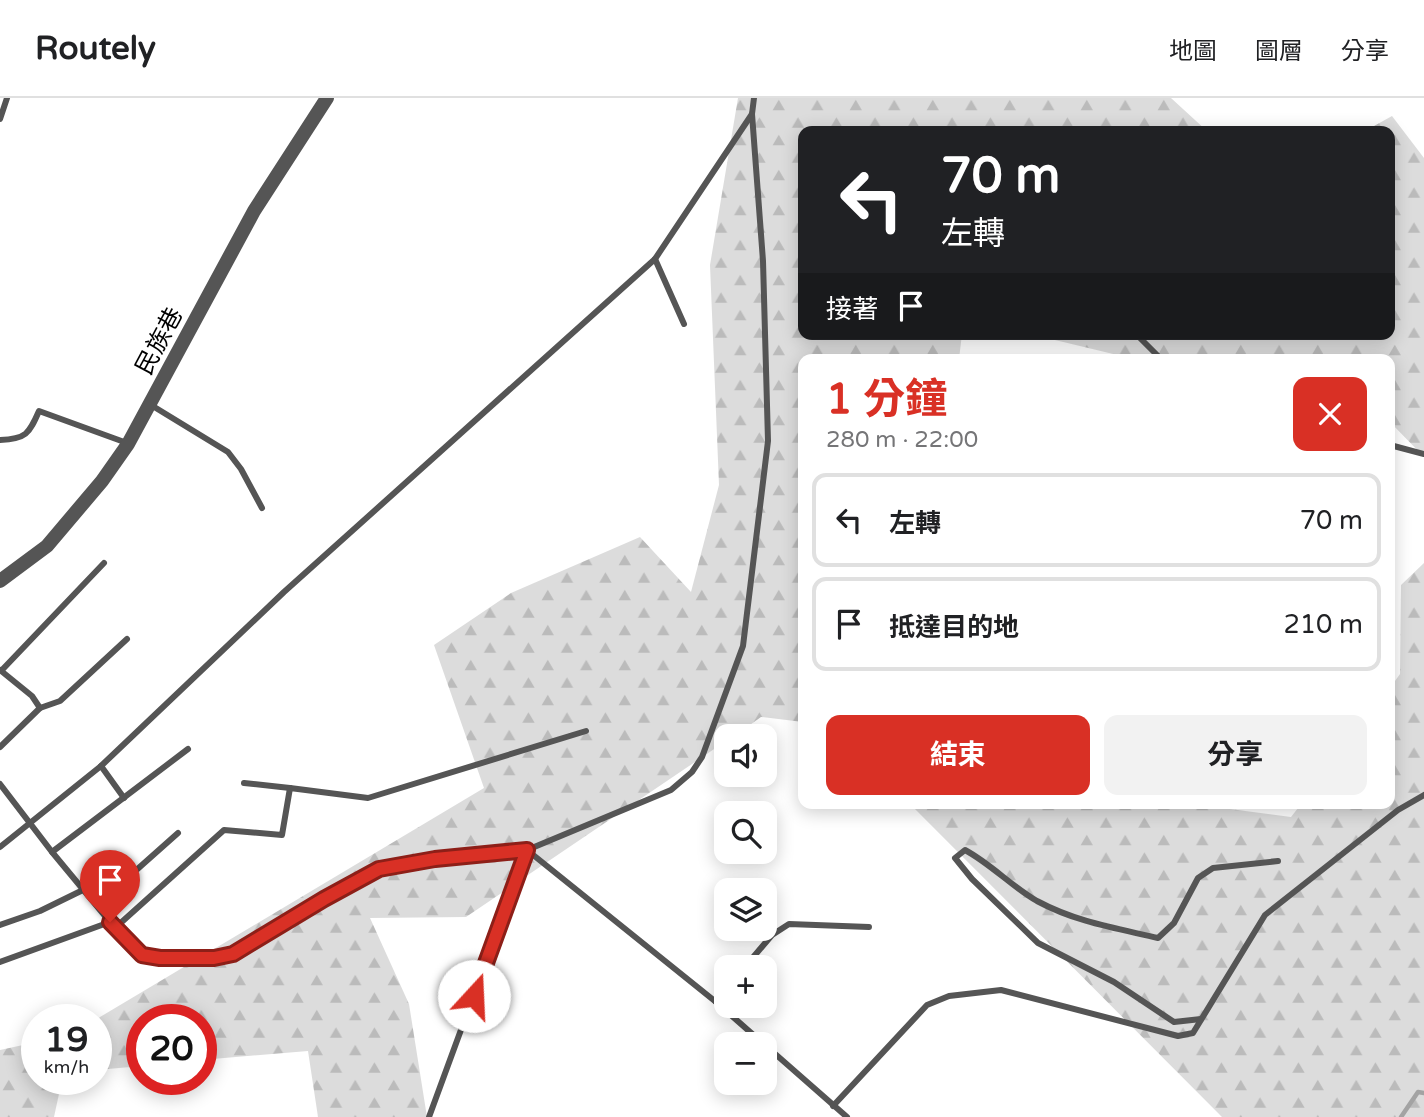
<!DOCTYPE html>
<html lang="zh-TW">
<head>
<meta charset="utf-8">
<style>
	:root { --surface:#fff; --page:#f2f2f2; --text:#202124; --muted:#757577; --line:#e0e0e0; --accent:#d93025 }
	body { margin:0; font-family:"Varela Round","Noto Sans TC",sans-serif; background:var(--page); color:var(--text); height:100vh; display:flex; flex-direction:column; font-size:26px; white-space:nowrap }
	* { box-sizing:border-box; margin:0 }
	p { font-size:23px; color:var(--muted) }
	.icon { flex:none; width:38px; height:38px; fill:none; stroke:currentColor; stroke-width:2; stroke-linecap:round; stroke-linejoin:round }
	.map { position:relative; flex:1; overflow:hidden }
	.sheet { position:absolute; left:798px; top:256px; width:597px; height:455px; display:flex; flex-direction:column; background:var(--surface); border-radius:14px; box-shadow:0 4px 18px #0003 }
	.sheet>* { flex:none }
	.banner { position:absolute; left:798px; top:28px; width:597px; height:214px; border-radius:14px; box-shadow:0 4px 18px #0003; background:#202124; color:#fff; overflow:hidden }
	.buttons { position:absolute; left:714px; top:626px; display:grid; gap:14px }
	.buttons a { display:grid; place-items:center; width:63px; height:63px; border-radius:14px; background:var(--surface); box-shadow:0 4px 18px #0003; font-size:35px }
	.speed { position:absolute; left:21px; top:906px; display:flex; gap:14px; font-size:35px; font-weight:700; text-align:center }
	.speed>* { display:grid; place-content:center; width:91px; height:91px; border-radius:50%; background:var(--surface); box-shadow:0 4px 18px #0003; line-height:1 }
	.speed small { font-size:18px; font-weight:400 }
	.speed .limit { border:10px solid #d22; background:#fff; color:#111 }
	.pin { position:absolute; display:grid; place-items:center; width:60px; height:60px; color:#fff; margin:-72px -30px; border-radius:50% 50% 50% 0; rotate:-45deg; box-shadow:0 0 7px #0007 }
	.pin .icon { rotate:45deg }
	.me { position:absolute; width:77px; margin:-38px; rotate:20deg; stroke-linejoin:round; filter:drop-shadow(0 0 5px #0008) }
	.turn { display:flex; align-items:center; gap:24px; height:147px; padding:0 28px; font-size:32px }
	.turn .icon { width:91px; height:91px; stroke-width:2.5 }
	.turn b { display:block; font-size:49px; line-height:60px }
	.then { display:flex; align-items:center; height:66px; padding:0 28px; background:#0003; gap:14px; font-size:26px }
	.round { display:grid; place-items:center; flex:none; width:74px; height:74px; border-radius:14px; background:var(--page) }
	.summary { display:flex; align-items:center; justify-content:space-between; height:119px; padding:0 28px }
	h1 { font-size:42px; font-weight:700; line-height:52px; color:var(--accent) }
	.action { display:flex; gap:14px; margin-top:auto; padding:14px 28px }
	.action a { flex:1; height:80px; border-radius:14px; background:var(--accent); color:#fff; font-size:28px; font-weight:700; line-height:80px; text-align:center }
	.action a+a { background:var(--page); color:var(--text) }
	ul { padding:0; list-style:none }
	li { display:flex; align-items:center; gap:21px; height:94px; margin:0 14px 10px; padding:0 14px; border:4px solid var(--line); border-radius:14px }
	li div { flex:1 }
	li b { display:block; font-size:26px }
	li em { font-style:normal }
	header { display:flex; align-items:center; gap:42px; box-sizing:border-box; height:98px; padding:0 35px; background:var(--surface); border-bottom:2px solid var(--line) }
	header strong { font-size:33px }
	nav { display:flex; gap:38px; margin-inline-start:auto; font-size:24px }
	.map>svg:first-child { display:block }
</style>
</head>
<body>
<header>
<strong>Routely</strong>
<nav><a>地圖</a><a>圖層</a><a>分享</a></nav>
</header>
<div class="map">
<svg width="1424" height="1019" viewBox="0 0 1424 1019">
	<defs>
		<pattern id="forest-firs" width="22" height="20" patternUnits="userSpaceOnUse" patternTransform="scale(1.75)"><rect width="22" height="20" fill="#dcdcdc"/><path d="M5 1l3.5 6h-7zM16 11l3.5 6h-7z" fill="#bbb"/></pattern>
	</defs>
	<rect width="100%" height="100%" fill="#fff"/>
	<g fill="url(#forest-firs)">
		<path d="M 738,0 L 1171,0 L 1207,33 L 803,33 L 803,236 L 962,236 L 959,261 L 803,261 L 803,624 L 761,619 L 733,639 L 726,639 L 726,643 L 466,819 L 370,820 L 409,906 L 427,1019 L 318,1019 L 308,953 L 201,962 L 201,922 L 142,922 L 142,968 L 96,972 L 95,922 L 484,690 L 434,547 L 511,495 L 640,439 L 691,494 L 719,387 L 710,167 Z"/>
		<path d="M 1392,18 L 1424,60 L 1424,359 L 1390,324 L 1390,261 L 1134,261 L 1030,236 L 1390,236 L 1390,33 L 1365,33 Z"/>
		<path d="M 1424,465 L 1424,1019 L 1222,1019 L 909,705 L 1184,705 L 1291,719 L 1302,705 L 1390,705 L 1390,590 L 1400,576 L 1401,487 Z"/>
		<path d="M 37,944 L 37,982 L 62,982 L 54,1019 L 0,1019 L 0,952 Z"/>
	</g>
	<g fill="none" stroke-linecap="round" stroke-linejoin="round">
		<path stroke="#a3a3a3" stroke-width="4.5" d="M 1401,1019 L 1418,994 L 1424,995"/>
		<g stroke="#555" stroke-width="6">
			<path d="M 0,21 L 7,0"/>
			<path d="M 655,161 L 684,226"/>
			<path d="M 1136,236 L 1161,261"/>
			<path d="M 151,307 L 228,354 L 241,371 L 262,410"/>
			<path d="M 0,342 C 26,341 29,336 39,313 L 127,345"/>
			<path d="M 1390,347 L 1424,356"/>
			<path d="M 0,572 L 32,598 L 40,610 L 0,649"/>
			<path d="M 2,572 L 104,465"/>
			<path d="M 40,610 L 60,603 L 127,541"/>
			<path d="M 101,668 L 124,700"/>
			<path d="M 244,685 L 290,690"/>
			<path d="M 0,686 L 52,754 L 115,830 L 142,857 L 160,860 L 214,860 L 233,857 L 325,801 L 379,771 L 435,761 L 527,752 L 716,904 L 847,1019"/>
			<path d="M 0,749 L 101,668 L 284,494 L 655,161 L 752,16 L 754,0"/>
			<path d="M 52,754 L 188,651"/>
			<path d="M 97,807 L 178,735"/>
			<path d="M 0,827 L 40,813 L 85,791"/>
			<path d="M 115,830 L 224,732 L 282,737 L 290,690 L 368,700 L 586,633"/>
			<path d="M 0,864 L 110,824"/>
			<path d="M 744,870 L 772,837 L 789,826 L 869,829"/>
			<path d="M 716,904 L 726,891"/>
			<path d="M 1201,921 L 1174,924 L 1114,884 L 1038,845 L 972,781 L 955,760 L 965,752 C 991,766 1011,788 1037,803 C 1076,824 1115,830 1158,840 L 1174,825 L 1198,780 L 1213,770 L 1278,763"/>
			<path d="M 833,1008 L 927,907 L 949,898 L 1001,892 L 1178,938 L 1193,935 L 1265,817 L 1398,712 L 1424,697"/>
			<path d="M 429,1019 L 527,752 L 671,692 L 692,674 L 702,659 L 743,548 L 768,343 L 763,163 L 752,16"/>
		</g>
		<path stroke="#555" stroke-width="14" d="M 0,483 L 47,448 L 102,383 L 128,346 L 254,113 L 327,0"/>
	</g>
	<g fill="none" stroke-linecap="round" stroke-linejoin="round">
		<g stroke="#8d1f18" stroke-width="18">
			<path id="route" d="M 110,824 L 142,857 L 160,860 L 214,860 L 233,856 L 324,801 L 379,771 L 435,761 L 527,752 L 474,898"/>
		</g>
		<use href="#route" stroke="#d93025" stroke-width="12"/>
	</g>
	<g text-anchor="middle" stroke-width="5" stroke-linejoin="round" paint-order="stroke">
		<g font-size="24" fill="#000" stroke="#fff">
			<text transform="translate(159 243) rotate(-62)" y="8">民族巷</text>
		</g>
	</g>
</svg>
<div class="buttons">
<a><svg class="icon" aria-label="sound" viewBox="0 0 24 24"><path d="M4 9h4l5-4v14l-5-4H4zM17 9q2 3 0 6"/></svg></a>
<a><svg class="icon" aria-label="search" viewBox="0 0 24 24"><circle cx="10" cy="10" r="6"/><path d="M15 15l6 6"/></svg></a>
<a><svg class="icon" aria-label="layers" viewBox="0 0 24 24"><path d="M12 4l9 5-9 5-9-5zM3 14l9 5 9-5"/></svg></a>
<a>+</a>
<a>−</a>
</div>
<div class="speed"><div>19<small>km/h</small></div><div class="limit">20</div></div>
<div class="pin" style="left:110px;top:824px;background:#d93025"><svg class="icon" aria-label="arrive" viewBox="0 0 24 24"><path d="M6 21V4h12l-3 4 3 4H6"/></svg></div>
<svg class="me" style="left:474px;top:898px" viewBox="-20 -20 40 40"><circle r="19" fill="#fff"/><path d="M0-13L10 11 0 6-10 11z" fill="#d93025"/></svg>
<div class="banner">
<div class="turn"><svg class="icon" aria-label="left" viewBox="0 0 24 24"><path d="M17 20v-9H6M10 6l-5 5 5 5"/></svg><div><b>70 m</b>左轉</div></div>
<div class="then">接著<svg class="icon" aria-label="arrive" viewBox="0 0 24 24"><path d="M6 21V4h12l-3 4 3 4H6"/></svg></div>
</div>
<section class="sheet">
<div class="summary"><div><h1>1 分鐘</h1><p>280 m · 22:00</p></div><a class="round" style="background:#d93025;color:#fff"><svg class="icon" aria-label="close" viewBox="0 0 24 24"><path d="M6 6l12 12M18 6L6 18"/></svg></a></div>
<ul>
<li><svg class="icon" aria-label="left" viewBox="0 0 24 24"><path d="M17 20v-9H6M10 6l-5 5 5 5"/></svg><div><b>左轉</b></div><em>70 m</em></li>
<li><svg class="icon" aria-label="arrive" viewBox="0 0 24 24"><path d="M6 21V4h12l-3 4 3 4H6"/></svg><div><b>抵達目的地</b></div><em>210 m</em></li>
</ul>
<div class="action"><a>結束</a><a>分享</a></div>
</section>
</div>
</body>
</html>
